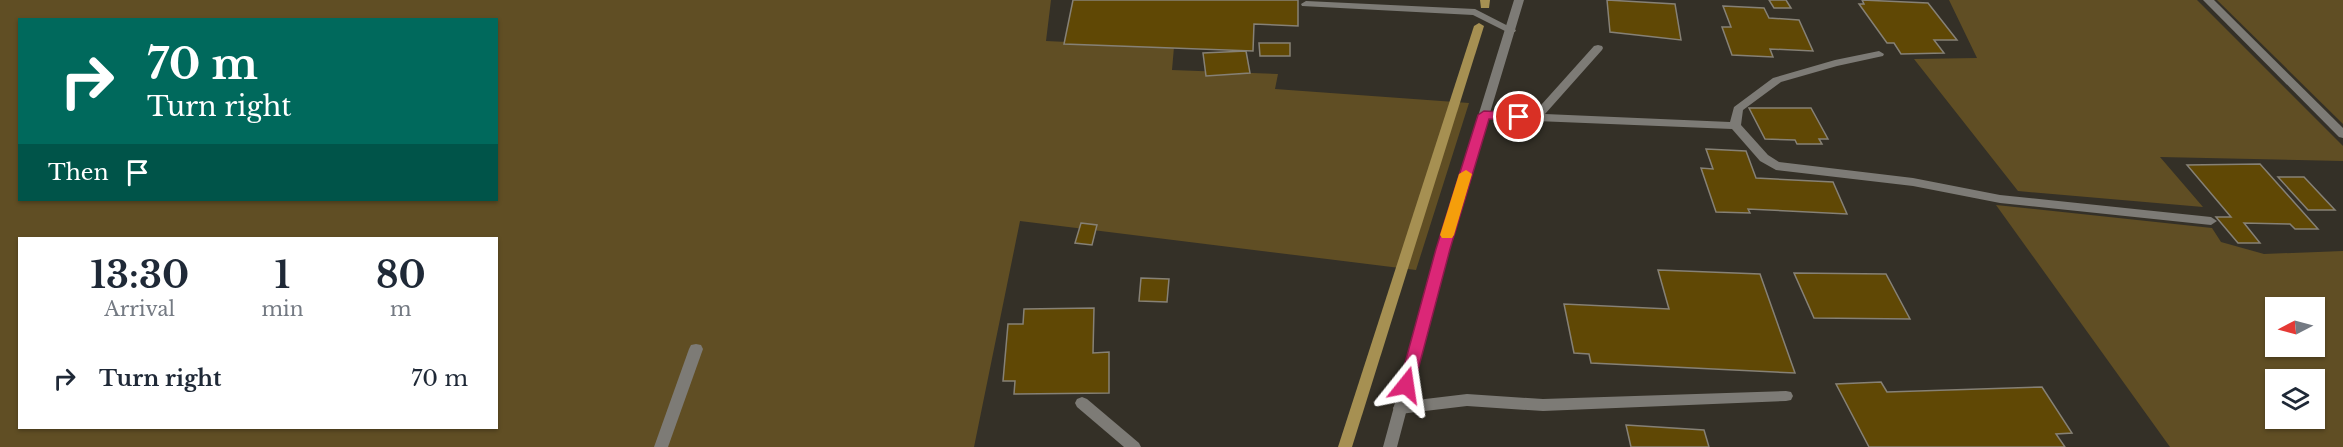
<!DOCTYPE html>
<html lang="en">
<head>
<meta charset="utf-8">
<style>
	:root { --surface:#fff; --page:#f6f6f7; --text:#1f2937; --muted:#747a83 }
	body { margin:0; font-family:"Libre Baskerville",serif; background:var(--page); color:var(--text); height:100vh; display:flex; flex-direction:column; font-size:22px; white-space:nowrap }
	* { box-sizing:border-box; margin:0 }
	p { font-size:20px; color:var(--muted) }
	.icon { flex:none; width:33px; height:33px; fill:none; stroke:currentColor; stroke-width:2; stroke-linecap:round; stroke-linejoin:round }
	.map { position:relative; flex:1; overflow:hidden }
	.drawer { position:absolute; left:18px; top:237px; width:480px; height:192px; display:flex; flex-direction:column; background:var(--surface); border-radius:0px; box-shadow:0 2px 4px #0004 }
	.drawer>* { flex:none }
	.hud { position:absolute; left:18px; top:18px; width:480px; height:183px; border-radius:0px; box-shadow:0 2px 4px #0004; background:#00695c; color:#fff; overflow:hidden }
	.needle { width:39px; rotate:264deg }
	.controls { position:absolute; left:2265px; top:297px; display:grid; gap:12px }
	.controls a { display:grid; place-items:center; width:60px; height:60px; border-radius:0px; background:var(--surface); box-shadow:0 2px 4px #0004; font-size:30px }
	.pin { position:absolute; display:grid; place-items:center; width:51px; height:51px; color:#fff; margin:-26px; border:3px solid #fff; border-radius:50%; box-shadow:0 2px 6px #0007 }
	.me { position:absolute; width:66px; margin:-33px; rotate:15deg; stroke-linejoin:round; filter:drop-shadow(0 0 4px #0008) }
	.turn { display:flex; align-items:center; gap:21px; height:126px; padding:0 30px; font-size:27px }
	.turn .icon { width:78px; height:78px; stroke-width:2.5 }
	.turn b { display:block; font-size:42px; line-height:51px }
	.then { display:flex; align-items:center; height:57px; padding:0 30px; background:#0003; gap:12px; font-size:22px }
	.eta { display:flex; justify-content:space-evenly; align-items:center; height:102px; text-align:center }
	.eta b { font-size:36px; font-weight:800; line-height:42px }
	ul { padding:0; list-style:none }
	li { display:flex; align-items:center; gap:18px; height:78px; padding:0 30px }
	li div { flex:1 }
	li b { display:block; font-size:22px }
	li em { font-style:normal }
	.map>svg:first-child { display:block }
</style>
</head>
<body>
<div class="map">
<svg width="2343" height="447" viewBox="0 0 2343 447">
	<rect width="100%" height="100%" fill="#343027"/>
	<g fill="#604e24" fill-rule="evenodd">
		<path d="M 0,0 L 1051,0 L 1046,41 L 1174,47 L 1172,70 L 1278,74 L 1275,89 L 1469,103 L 1416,270 L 1020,221 L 974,447 L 0,447 ZM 20,20 L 496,20 L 496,200 L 20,200 ZM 20,238 L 496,238 L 496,428 L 20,428 Z"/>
		<path d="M 1949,0 L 2197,0 L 2343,146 L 2343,161 L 2160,157 L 2203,207 L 2018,191 L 1914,59 L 1977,58 Z"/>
		<path d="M 2217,0 L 2343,0 L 2343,124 Z"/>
		<path d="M 1996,205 L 2212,228 L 2221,242 L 2264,254 L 2343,251 L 2343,447 L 2170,447 ZM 2276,308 L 2314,308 L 2314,346 L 2276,346 ZM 2276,380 L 2314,380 L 2314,418 L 2276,418 Z"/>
	</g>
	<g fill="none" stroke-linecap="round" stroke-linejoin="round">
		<g fill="#a69052" fill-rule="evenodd">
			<path d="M 1480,0 L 1490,0 L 1489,8 L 1481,8 Z"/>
			<path d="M 1479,23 L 1484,26 L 1352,447 L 1338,447 L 1474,26 Z"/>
		</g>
	</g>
	<g fill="#604805" stroke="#868176" stroke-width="1.5">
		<path d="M 1073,0 L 1298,0 L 1298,26 L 1254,24 L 1253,51 L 1064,44 Z"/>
		<path d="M 1607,0 L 1675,4 L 1681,40 L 1610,32 Z"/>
		<path d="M 1769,0 L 1786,0 L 1791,8 L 1774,8 Z"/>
		<path d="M 1862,0 L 1928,3 L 1957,40 L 1934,40 L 1944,53 L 1901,54 L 1894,43 L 1887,43 L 1859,4 L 1864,4 Z"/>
		<path d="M 1723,6 L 1764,8 L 1769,18 L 1799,20 L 1813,51 L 1770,49 L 1773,57 L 1732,55 L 1722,27 L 1731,27 Z"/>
		<path d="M 1259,43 L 1290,43 L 1290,56 L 1260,56 Z"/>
		<path d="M 1246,51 L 1250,73 L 1206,76 L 1203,53 Z"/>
		<path d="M 1749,108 L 1811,108 L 1828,139 L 1819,139 L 1822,144 L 1797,144 L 1795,140 L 1765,139 Z"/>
		<path d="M 1706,149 L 1746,151 L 1756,178 L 1833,182 L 1847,214 L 1748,209 L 1750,213 L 1716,212 L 1701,168 L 1713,169 Z"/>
		<path d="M 2260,164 L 2318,229 L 2295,229 L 2290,224 L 2244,223 L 2260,243 L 2238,243 L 2216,217 L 2231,217 L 2187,165 Z"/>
		<path d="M 2278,177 L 2304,177 L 2335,210 L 2308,210 Z"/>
		<path d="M 1081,223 L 1097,225 L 1092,245 L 1075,243 Z"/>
		<path d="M 1658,270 L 1760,274 L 1795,373 L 1591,363 L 1589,354 L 1574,353 L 1564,304 L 1669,309 Z"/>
		<path d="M 1794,273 L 1886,274 L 1910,319 L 1814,318 Z"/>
		<path d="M 1141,278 L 1169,279 L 1167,302 L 1139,301 Z"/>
		<path d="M 1094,308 L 1093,353 L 1109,352 L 1109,393 L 1014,394 L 1015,381 L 1003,381 L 1008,324 L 1023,324 L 1024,309 Z"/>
		<path d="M 1881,382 L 1887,392 L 2042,387 L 2072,433 L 2056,434 L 2065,447 L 1869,447 L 1836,384 Z"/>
		<path d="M 1626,425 L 1704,430 L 1709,447 L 1631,447 Z"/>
	</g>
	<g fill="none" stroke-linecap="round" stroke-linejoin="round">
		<g fill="#7d7b76" fill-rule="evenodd">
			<path d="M 1306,1 L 1475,9 L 1516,30 L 1515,32 L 1507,32 L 1473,15 L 1302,6 L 1301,4 Z"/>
			<path d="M 1598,45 L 1602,46 L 1603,48 L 1602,50 L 1545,114 L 1730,122 L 1734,107 L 1773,78 L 1835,60 L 1879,51 L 1884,54 L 1883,56 L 1837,66 L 1781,82 L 1743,110 L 1741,125 L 1768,155 L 1779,162 L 1913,178 L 2000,195 L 2211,217 L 2217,221 L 2211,225 L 2000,203 L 1913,186 L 1776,170 L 1760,161 L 1732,129 L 1484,119 L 1479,115 L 1484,111 L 1533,114 L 1594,46 Z"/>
			<path d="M 696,344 L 701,345 L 703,349 L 668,447 L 654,447 L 689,349 L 691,345 Z"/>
			<path d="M 1786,391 L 1791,392 L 1793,396 L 1791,400 L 1786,401 L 1543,411 L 1467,406 L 1400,414 L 1395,412 L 1393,408 L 1395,404 L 1400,402 L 1467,394 L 1543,399 Z"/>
			<path d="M 1082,397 L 1087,399 L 1139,443 L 1141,447 L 1124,447 L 1077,407 L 1075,403 L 1077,399 Z"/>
		</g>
		<g fill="#7d7b76" fill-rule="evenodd">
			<path d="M 1514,0 L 1524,0 L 1449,249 L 1397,447 L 1383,447 L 1437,249 Z"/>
			<path d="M 2203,0 L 2214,0 L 2343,128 L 2343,138 L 2339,137 Z"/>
		</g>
	</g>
	<path fill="#db2777" stroke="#8e194d" stroke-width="1.5" d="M 1484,111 L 1519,113 L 1525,117 L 1519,121 L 1489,119 L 1450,249 L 1414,385 L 1406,391 L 1399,385 L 1436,249 L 1478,115 Z"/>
	<path fill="#f59e0b" d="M 1466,170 L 1472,174 L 1454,235 L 1452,238 L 1442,238 L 1440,235 L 1459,174 Z"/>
</svg>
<div class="controls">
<a><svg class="needle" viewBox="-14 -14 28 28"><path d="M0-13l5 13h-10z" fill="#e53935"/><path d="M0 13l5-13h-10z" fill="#747a83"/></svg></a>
<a><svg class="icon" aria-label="layers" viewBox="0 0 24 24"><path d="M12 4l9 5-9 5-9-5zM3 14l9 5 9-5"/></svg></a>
</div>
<div class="pin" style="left:1519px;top:117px;background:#d93025"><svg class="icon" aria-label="arrive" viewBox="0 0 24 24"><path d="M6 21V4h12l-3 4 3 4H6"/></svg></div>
<svg class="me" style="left:1406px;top:385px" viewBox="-20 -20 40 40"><path d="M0-17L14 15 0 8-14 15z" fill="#db2777" stroke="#fff" stroke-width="4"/></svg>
<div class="hud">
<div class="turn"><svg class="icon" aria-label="right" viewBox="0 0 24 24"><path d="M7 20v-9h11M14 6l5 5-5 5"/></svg><div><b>70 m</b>Turn right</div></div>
<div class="then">Then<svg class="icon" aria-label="arrive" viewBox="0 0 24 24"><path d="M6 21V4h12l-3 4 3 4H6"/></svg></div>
</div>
<section class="drawer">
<div class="eta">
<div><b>13:30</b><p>Arrival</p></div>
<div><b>1</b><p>min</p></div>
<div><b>80</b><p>m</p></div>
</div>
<ul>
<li><svg class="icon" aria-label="right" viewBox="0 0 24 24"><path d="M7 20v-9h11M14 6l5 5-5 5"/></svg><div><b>Turn right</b></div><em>70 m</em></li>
</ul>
</section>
</div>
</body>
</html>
